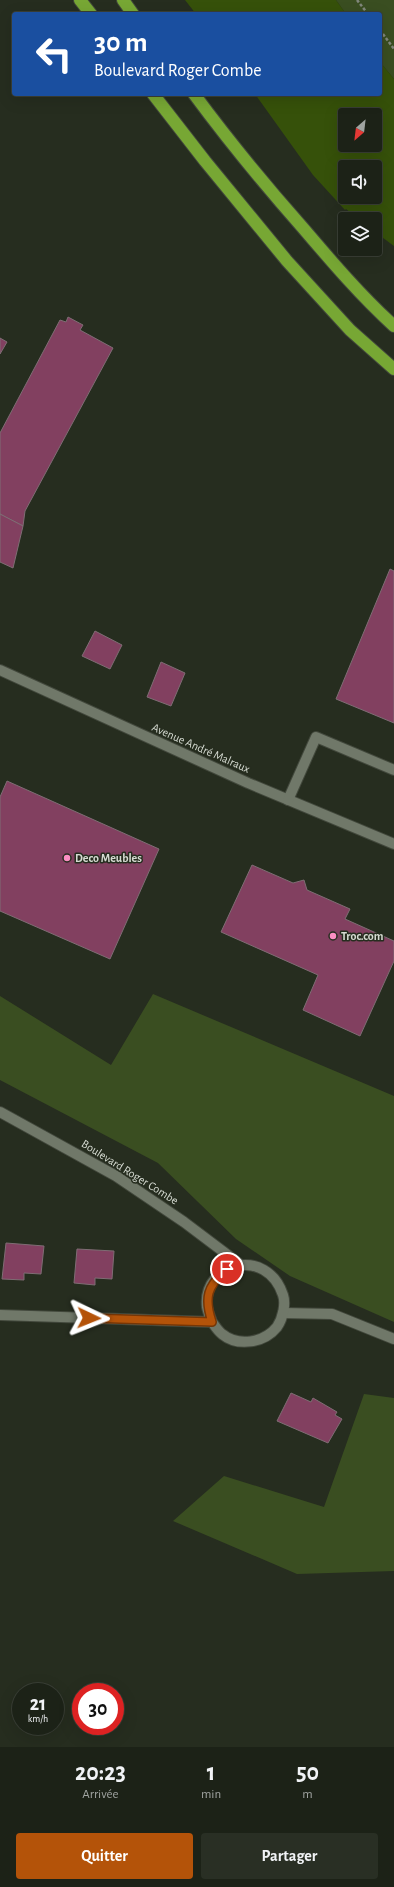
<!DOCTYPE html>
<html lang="fr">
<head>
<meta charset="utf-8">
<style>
	:root { --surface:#1c2217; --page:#292f24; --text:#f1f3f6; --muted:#a0a4a1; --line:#3a3f36; --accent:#b45309 }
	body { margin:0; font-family:"Alegreya Sans",sans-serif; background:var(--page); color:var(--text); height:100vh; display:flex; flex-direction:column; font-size:15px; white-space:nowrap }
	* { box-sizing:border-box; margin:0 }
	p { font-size:13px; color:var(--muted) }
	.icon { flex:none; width:22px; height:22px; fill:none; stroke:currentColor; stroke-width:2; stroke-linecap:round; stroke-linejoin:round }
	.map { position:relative; height:1747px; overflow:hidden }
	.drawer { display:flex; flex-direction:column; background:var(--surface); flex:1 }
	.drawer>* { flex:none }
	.hud { position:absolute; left:12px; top:12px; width:370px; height:84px; border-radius:4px; box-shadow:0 4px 16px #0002,0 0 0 1px var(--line); background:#1a4fa0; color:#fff; overflow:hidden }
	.needle { width:26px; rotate:208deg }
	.fabs { position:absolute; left:338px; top:108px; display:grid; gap:8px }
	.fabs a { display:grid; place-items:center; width:44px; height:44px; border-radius:4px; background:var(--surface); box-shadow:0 4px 16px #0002,0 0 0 1px var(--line); font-size:20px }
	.speed { position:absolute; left:12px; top:1683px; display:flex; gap:8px; font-size:20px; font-weight:700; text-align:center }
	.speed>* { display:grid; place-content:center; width:52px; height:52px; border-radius:50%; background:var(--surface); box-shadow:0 4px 16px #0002,0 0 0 1px var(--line); line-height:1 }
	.speed small { font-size:10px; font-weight:400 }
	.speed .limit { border:6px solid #d22; background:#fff; color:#111 }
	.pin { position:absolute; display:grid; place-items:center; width:34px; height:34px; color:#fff; margin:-17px; border:2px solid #fff; border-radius:50%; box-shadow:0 1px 4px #0007 }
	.me { position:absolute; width:44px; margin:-22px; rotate:92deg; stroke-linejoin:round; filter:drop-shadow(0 0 3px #0008) }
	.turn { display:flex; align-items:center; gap:14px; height:84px; padding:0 16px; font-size:18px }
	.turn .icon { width:52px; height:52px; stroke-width:2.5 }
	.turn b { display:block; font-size:28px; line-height:34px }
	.eta { display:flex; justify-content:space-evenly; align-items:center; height:68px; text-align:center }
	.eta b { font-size:24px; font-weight:600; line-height:28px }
	.primary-button { display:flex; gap:8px; margin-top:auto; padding:8px 16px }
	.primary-button a { flex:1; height:46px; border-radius:4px; background:var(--accent); color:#fff; font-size:16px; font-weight:600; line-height:46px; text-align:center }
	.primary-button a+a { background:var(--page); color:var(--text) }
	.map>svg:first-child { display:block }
</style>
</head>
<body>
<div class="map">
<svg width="394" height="1747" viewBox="0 0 394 1747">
	<rect width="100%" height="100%" fill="#262d1f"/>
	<g fill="#3a4e21">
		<path d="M 336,0 L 394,0 L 394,79 L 380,62 L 380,14 L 346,14 Z"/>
		<path d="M 153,994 L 394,1096 L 394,1322 L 290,1276 L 236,1239 L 158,1163 L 0,1080 L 0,996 L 111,1065 Z"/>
		<path d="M 364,1394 L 394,1398 L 394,1571 L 297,1574 L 173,1521 L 224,1476 L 324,1507 Z"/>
	</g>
	<g fill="#36510a" fill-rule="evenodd">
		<path d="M 185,0 L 336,0 L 346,14 L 196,14 Z"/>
		<path d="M 380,62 L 394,79 L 394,246 L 375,232 L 375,219 L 359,219 L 346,209 L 345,210 L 313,175 L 255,94 L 380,94 ZM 345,115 L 375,115 L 375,145 L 345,145 ZM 345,167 L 375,167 L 375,197 L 345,197 Z"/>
	</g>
	<g fill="#824060" stroke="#7f6d74">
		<path d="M 68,317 L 83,325 L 80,330 L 113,348 L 25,511 L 23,526 L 0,514 L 0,433 L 60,320 L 66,322 Z"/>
		<path d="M 0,338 L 7,342 L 0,354 Z"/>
		<path d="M 0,514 L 23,526 L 13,568 L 0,562 Z"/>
		<path d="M 390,569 L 394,571 L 394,723 L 336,699 Z"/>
		<path d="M 95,631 L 122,645 L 110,669 L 82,656 Z"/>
		<path d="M 161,662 L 185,673 L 171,706 L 147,697 Z"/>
		<path d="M 7,781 L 159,849 L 110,959 L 0,911 L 0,797 Z"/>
		<path d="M 252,865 L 293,883 L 304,880 L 307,890 L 350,909 L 345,919 L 394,941 L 394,961 L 360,1036 L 303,1010 L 318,975 L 221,932 Z"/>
		<path d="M 6,1243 L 44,1246 L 41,1274 L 24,1273 L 24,1280 L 2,1279 Z"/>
		<path d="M 77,1249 L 114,1251 L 112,1279 L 95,1278 L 95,1285 L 74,1283 Z"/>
		<path d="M 291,1393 L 311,1402 L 313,1398 L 337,1412 L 335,1415 L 342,1419 L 328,1443 L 277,1421 Z"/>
	</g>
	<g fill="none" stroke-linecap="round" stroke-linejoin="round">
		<g stroke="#42483c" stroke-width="12">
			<g id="minor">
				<path d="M 0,670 L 248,783 L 394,844"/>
				<path d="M 288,800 L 316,737 L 394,770"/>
				<path d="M 0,1112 L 116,1176 L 184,1222 L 241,1265"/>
				<path d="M 283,1313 L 332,1314 L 394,1339"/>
				<path d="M 0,1315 L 212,1322 C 215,1326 218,1331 222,1334 C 238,1347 264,1343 277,1327 C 283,1318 286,1304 283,1295 C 267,1246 202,1262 207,1307 C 208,1312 210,1317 212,1322"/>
			</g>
		</g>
		<g stroke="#42483c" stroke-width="14">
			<g id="highway">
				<path d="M 80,0 L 91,14"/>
				<path d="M 123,0 L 133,14"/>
				<path d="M 153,94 L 205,161 L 287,261 L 350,330 L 394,369"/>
				<path d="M 194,94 C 228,140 265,185 303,228 C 332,262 361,296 394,326"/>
			</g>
		</g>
		<g stroke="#81877c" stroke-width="2.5" stroke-dasharray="3 2" stroke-linecap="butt">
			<path d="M 357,0 L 368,14"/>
			<path d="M 380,30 L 394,49"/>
		</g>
		<use href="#minor" stroke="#707869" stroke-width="10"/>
		<use href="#highway" stroke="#77a734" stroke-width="12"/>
	</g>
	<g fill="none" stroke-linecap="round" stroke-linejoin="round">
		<g stroke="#753606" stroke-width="10">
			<path id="route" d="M 89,1318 L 212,1322 C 204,1298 207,1286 227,1269"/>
		</g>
		<use href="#route" stroke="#b45309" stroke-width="7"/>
	</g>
	<g fill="#fc8fc3" stroke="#262d1f" stroke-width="1.5">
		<circle cx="67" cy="858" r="4"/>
		<circle cx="333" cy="936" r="4"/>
	</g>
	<g text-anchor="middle" stroke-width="3" stroke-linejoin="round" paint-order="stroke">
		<g font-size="12" fill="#d5dad1" stroke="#262d1f">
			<text transform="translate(201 748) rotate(24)" y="4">Avenue André Malraux</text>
			<text transform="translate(130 1172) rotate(32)" y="4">Boulevard Roger Combe</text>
		</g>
		<g font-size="12" font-weight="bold" fill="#d5dad1" stroke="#262d1f" text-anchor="start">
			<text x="75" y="862">Deco Meubles</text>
			<text x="341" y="940">Troc.com</text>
		</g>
	</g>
</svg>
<div class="fabs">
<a><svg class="needle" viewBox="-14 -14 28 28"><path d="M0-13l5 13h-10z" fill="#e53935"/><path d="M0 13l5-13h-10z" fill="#a0a4a1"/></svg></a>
<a><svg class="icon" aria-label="sound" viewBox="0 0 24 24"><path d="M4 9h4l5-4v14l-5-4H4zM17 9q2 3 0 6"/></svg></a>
<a><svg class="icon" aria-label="layers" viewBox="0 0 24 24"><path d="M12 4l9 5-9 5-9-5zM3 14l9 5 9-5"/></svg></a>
</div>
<div class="speed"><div>21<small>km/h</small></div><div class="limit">30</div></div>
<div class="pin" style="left:227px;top:1269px;background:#d93025"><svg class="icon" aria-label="arrive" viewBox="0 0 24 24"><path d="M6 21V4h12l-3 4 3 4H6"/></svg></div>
<svg class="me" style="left:89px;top:1318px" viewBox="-20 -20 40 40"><path d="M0-17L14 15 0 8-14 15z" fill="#b45309" stroke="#fff" stroke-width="4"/></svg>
<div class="hud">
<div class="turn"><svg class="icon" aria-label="left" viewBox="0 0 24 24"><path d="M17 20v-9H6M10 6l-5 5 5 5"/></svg><div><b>30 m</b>Boulevard Roger Combe</div></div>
</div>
</div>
<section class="drawer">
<div class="eta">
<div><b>20:23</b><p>Arrivée</p></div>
<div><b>1</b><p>min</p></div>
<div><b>50</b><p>m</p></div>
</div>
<div class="primary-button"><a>Quitter</a><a>Partager</a></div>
</section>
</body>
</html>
